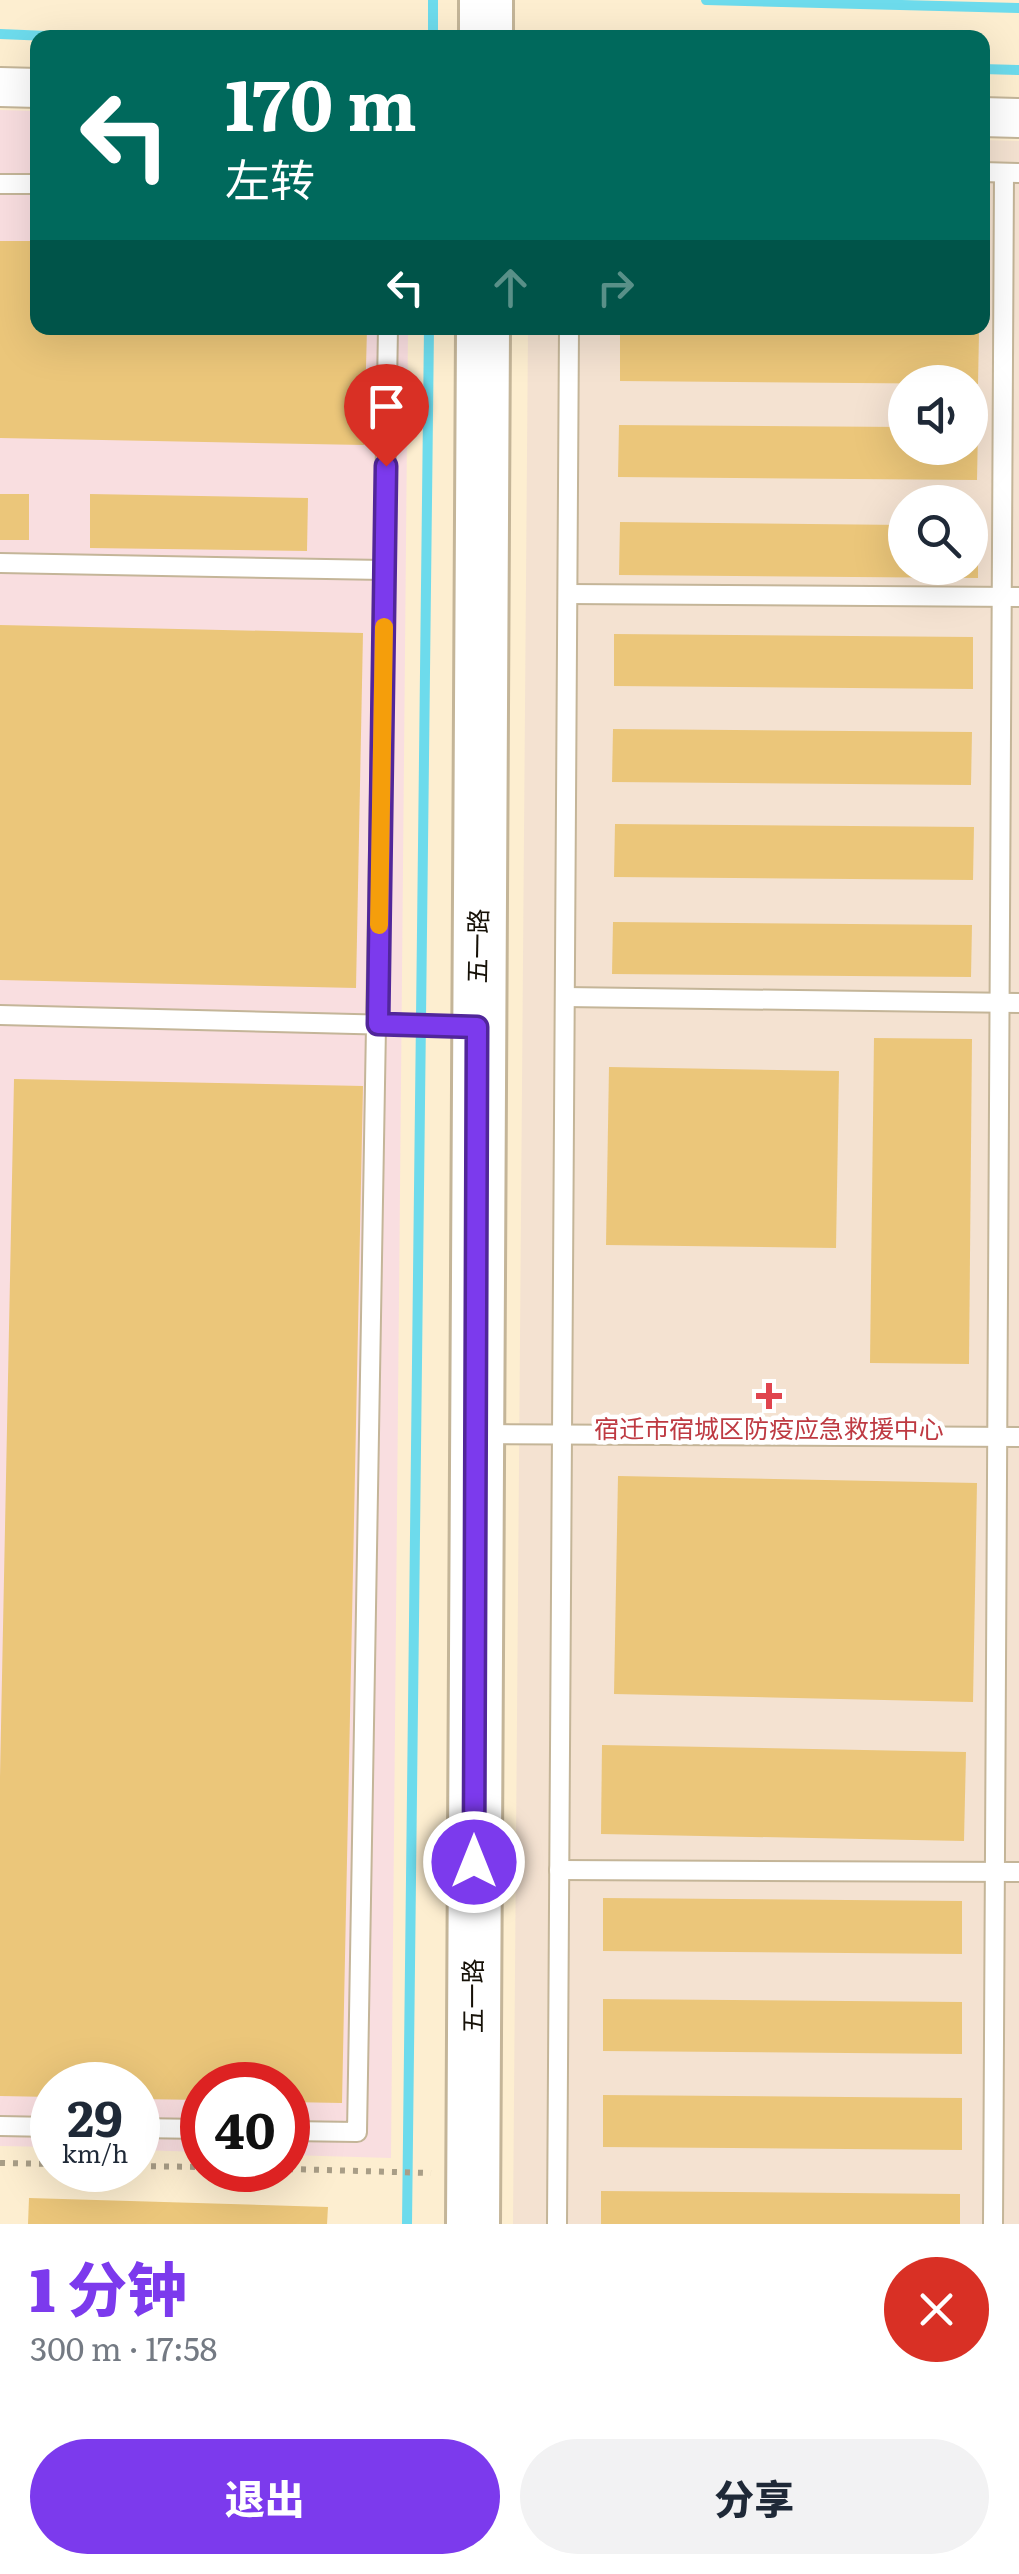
<!DOCTYPE html>
<html lang="zh">
<head>
<meta charset="utf-8">
<style>
	:root { --surface:#fff; --page:#f2f2f3; --text:#1f2937; --muted:#747a83; --accent:#7c3aed }
	body { margin:0; font-family:Literata,"Noto Sans SC",serif; background:var(--page); color:var(--text); height:100vh; display:flex; flex-direction:column; font-size:38px; white-space:nowrap }
	* { box-sizing:border-box; margin:0 }
	p { font-size:32px; color:var(--muted) }
	.icon { flex:none; width:55px; height:55px; fill:none; stroke:currentColor; stroke-width:2; stroke-linecap:round; stroke-linejoin:round }
	.map { position:relative; height:2224px; overflow:hidden }
	.sheet { display:flex; flex-direction:column; background:var(--surface); flex:1 }
	.sheet>* { flex:none }
	.hud { position:absolute; left:30px; top:30px; width:960px; height:305px; border-radius:20px; box-shadow:0 10px 40px #0002; background:#00695c; color:#fff; overflow:hidden }
	.fabs { position:absolute; left:888px; top:365px; display:grid; gap:20px }
	.fabs a { display:grid; place-items:center; width:100px; height:100px; border-radius:50%; background:var(--surface); box-shadow:0 10px 40px #0002; font-size:50px }
	.speed { position:absolute; left:30px; top:2062px; display:flex; gap:20px; font-size:50px; font-weight:700; text-align:center }
	.speed>* { display:grid; place-content:center; width:130px; height:130px; border-radius:50%; background:var(--surface); box-shadow:0 10px 40px #0002; line-height:1 }
	.speed small { font-size:25px; font-weight:400 }
	.speed .limit { border:15px solid #d22; background:#fff; color:#111 }
	.pin { position:absolute; display:grid; place-items:center; width:85px; height:85px; color:#fff; margin:-102px -42px; border-radius:50% 50% 50% 0; rotate:-45deg; box-shadow:0 0 10px #0007 }
	.pin .icon { rotate:45deg }
	.me { position:absolute; width:110px; margin:-55px; rotate:0deg; stroke-linejoin:round; filter:drop-shadow(0 0 8px #0008) }
	.turn { display:flex; align-items:center; gap:35px; height:210px; padding:0 30px; font-size:45px }
	.turn .icon { width:130px; height:130px; stroke-width:2.5 }
	.turn b { display:block; font-size:70px; line-height:85px }
	.lanes { display:flex; align-items:center; height:95px; padding:0 30px; background:#0003; justify-content:center; gap:50px; direction:ltr }
	.lanes .off { opacity:.35 }
	.round { display:grid; place-items:center; flex:none; width:105px; height:105px; border-radius:52px; background:var(--page) }
	.headline { display:flex; align-items:center; justify-content:space-between; height:170px; padding:0 30px }
	h1 { font-size:60px; font-weight:800; line-height:75px; color:var(--accent) }
	.primary-button { display:flex; gap:20px; margin-top:auto; padding:20px 30px }
	.primary-button a { flex:1; height:115px; border-radius:60px; background:var(--accent); color:#fff; font-size:40px; font-weight:800; line-height:115px; text-align:center }
	.primary-button a+a { background:var(--page); color:var(--text) }
	.map>svg:first-child { display:block }
</style>
</head>
<body>
<div class="map">
<svg width="1019" height="2224" viewBox="0 0 1019 2224">
	<rect width="100%" height="100%" fill="#fdeed0"/>
	<path fill="#f9dee0" d="M 0,110 L 37,111 L 38,328 L 408,328 L 391,2158 L 288,2155 L 288,2085 L 202,2085 L 202,2152 L 138,2150 L 138,2085 L 52,2085 L 52,2147 L 0,2146 Z"/>
	<path fill="#f4e2d1" fill-rule="evenodd" d="M 983,140 L 1019,141 L 1019,2224 L 513,2224 L 528,328 L 982,328 ZM 905,382 L 970,382 L 970,448 L 905,448 ZM 905,502 L 970,502 L 970,568 L 905,568 Z"/>
	<g fill="none" stroke-linecap="round" stroke-linejoin="round">
		<g stroke="#6ddbec" stroke-width="10">
			<path d="M 706,0 L 1019,8"/>
			<path d="M 0,34 L 96,38"/>
			<path d="M 433,38 L 433,0"/>
			<path d="M 982,69 L 1019,70"/>
			<path d="M 407,2224 L 429,328"/>
		</g>
	</g>
	<g fill="#ebc67a">
		<path d="M 0,241 L 38,241 L 38,328 L 367,328 L 364,445 L 0,438 Z"/>
		<path d="M 620,329 L 979,332 L 978,384 L 620,381 Z"/>
		<path d="M 619,425 L 905,427 L 905,448 L 970,448 L 970,428 L 978,428 L 977,480 L 618,477 Z"/>
		<rect x="0" y="494" width="29" height="46"/>
		<path d="M 90,494 L 308,498 L 307,551 L 90,548 Z"/>
		<path d="M 620,522 L 905,525 L 905,568 L 970,568 L 970,525 L 978,526 L 978,578 L 619,575 Z"/>
		<path d="M 0,625 L 363,633 L 356,988 L 0,980 Z"/>
		<path d="M 614,634 L 973,637 L 973,689 L 614,686 Z"/>
		<path d="M 613,729 L 972,732 L 971,785 L 612,782 Z"/>
		<path d="M 615,824 L 974,827 L 973,880 L 614,877 Z"/>
		<path d="M 613,922 L 972,925 L 971,977 L 612,974 Z"/>
		<path d="M 874,1038 L 972,1039 L 969,1364 L 870,1363 Z"/>
		<path d="M 609,1067 L 839,1071 L 836,1248 L 606,1245 Z"/>
		<path d="M 14,1079 L 363,1086 L 342,2103 L 288,2102 L 288,2085 L 202,2085 L 202,2100 L 138,2099 L 138,2085 L 52,2085 L 52,2097 L 0,2096 L 0,1777 Z"/>
		<path d="M 618,1476 L 977,1483 L 973,1702 L 614,1694 Z"/>
		<path d="M 602,1745 L 966,1752 L 964,1841 L 601,1834 Z"/>
		<path d="M 603,1898 L 962,1901 L 962,1954 L 603,1951 Z"/>
		<path d="M 603,1999 L 962,2002 L 962,2054 L 603,2051 Z"/>
		<path d="M 603,2095 L 962,2098 L 962,2150 L 603,2147 Z"/>
		<path d="M 601,2191 L 960,2194 L 960,2224 L 601,2224 Z"/>
		<path d="M 29,2198 L 328,2207 L 327,2224 L 28,2224 Z"/>
	</g>
	<g fill="none" stroke-linecap="round" stroke-linejoin="round">
		<g stroke="#c4b598" stroke-width="22">
			<g id="lane">
				<path d="M 982,172 L 1019,173"/>
				<path d="M 0,184 L 38,184"/>
				<path d="M 0,563 L 384,570"/>
				<path d="M 568,594 L 1019,597"/>
				<path d="M 565,997 L 1019,1003"/>
				<path d="M 0,1015 L 474,1027"/>
				<path d="M 481,1434 L 1019,1437"/>
				<path d="M 559,1870 L 1019,1872"/>
				<path d="M 0,2126 L 52,2127"/>
				<path d="M 138,2128 L 202,2129"/>
				<path d="M 288,2131 L 357,2132 L 388,328"/>
				<path d="M 557,2224 L 569,328"/>
				<path d="M 993,2224 L 1004,173"/>
			</g>
		</g>
		<g stroke="#c4b598" stroke-width="42">
			<g id="street">
				<path d="M 0,87 L 38,88"/>
				<path d="M 982,117 L 1019,118"/>
			</g>
		</g>
		<g stroke="#c4b598" stroke-width="58">
			<g id="secondary">
				<path d="M 486,38 L 486,0"/>
				<path d="M 473,2224 L 483,328"/>
			</g>
		</g>
		<g stroke="#a99e87" stroke-width="6" stroke-dasharray="5 8" stroke-linecap="butt">
			<path d="M 0,2163 L 52,2164"/>
			<path d="M 138,2166 L 202,2167"/>
			<path d="M 288,2169 L 431,2173"/>
		</g>
		<use href="#lane" stroke="#fff" stroke-width="18"/>
		<use href="#street" stroke="#fff" stroke-width="38"/>
		<use href="#secondary" stroke="#fff" stroke-width="52"/>
	</g>
	<g fill="none" stroke-linecap="round" stroke-linejoin="round">
		<g stroke="#51269a" stroke-width="25">
			<path id="route" d="M 386,466 L 378,1024 L 477,1027 L 474,1862"/>
		</g>
		<use href="#route" stroke="#7c3aed" stroke-width="18"/>
		<path stroke="#f59e0b" stroke-width="18" d="M 379,925 L 384,627"/>
	</g>
	<path fill="#e0444e" stroke="#fff" stroke-width="4" d="M764 1381h10v10h10v10h-10v10h-10v-10h-10v-10h10z"/>
	<g text-anchor="middle" stroke-width="9" stroke-linejoin="round" paint-order="stroke">
		<g font-size="25" fill="#161107" stroke="#fff">
			<text transform="translate(478 946) rotate(-89)" y="9">五一路</text>
			<text transform="translate(473 1996) rotate(-90)" y="9">五一路</text>
		</g>
		<g font-size="25" fill="#be3a42" stroke="#fff">
			<text x="769" y="1438">宿迁市宿城区防疫应急救援中心</text>
		</g>
	</g>
</svg>
<div class="fabs">
<a><svg class="icon" aria-label="sound" viewBox="0 0 24 24"><path d="M4 9h4l5-4v14l-5-4H4zM17 9q2 3 0 6"/></svg></a>
<a><svg class="icon" aria-label="search" viewBox="0 0 24 24"><circle cx="10" cy="10" r="6"/><path d="M15 15l6 6"/></svg></a>
</div>
<div class="speed"><div>29<small>km/h</small></div><div class="limit">40</div></div>
<div class="pin" style="left:386px;top:466px;background:#d93025"><svg class="icon" aria-label="arrive" viewBox="0 0 24 24"><path d="M6 21V4h12l-3 4 3 4H6"/></svg></div>
<svg class="me" style="left:474px;top:1862px" viewBox="-20 -20 40 40"><circle r="17" fill="#7c3aed" stroke="#fff" stroke-width="3"/><path d="M0-11L8 9 0 5-8 9z" fill="#fff"/></svg>
<div class="hud">
<div class="turn"><svg class="icon" aria-label="left" viewBox="0 0 24 24"><path d="M17 20v-9H6M10 6l-5 5 5 5"/></svg><div><b>170 m</b>左转</div></div>
<div class="lanes"><svg class="icon" aria-label="left" viewBox="0 0 24 24"><path d="M17 20v-9H6M10 6l-5 5 5 5"/></svg><svg class="icon off" aria-label="ahead" viewBox="0 0 24 24"><path d="M12 20V5M6 11l6-6 6 6"/></svg><svg class="icon off" aria-label="right" viewBox="0 0 24 24"><path d="M7 20v-9h11M14 6l5 5-5 5"/></svg></div>
</div>
</div>
<section class="sheet">
<div class="headline"><div><h1>1 分钟</h1><p>300 m · 17:58</p></div><a class="round" style="background:#d93025;color:#fff"><svg class="icon" aria-label="close" viewBox="0 0 24 24"><path d="M6 6l12 12M18 6L6 18"/></svg></a></div>
<div class="primary-button"><a>退出</a><a>分享</a></div>
</section>
</body>
</html>
